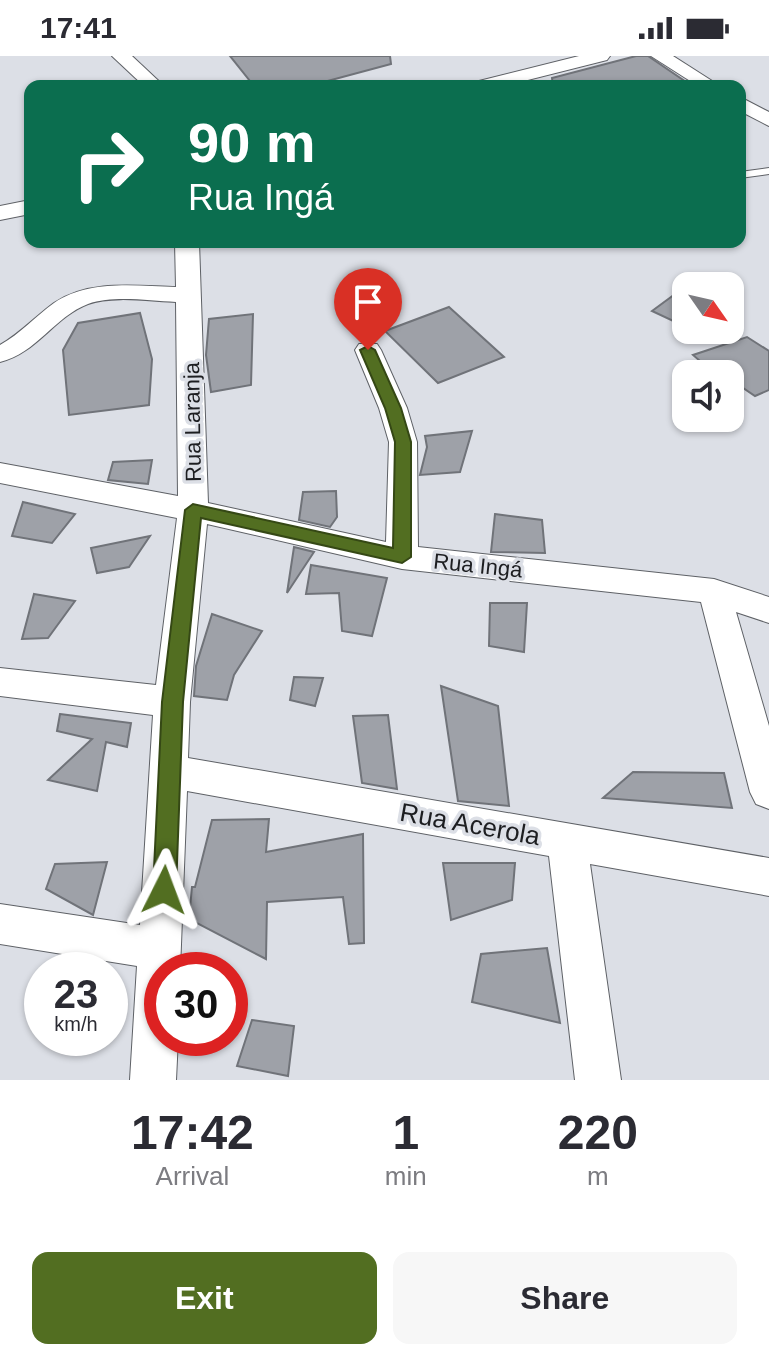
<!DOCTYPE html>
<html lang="en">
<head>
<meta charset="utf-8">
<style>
	:root { --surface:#fff; --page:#f7f7f7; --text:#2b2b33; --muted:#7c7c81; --accent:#526e21 }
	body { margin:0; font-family:Arial,sans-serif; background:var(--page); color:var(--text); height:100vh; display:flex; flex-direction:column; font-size:30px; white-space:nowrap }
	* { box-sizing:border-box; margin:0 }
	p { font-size:26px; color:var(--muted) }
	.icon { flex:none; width:44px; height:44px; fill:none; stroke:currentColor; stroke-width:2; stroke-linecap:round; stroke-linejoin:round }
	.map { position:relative; height:1024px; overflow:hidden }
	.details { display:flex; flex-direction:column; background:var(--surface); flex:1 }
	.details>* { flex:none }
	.top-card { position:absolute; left:24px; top:24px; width:722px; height:168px; border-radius:16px; box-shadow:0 2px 6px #0004; background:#0b6e4f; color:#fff; overflow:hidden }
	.needle { width:52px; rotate:124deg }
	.buttons { position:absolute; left:672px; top:216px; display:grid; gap:16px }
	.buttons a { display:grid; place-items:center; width:72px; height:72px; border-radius:16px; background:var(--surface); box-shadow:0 2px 6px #0004; font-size:40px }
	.speed { position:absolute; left:24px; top:896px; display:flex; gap:16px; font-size:40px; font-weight:700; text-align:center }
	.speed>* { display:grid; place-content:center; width:104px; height:104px; border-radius:50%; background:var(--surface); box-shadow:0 2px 6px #0004; line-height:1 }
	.speed small { font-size:20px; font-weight:400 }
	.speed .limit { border:12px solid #d22; background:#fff; color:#111 }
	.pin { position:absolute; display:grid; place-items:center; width:68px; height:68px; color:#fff; margin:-82px -34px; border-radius:50% 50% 50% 0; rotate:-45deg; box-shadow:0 0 8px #0007 }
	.pin .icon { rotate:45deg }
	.me { position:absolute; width:88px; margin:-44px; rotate:3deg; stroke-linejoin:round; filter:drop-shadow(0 0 6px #0008) }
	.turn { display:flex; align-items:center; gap:28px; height:168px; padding:0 32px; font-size:36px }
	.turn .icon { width:104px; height:104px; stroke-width:2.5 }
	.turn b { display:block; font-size:56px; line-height:68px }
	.eta { display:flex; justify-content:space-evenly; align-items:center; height:136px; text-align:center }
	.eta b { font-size:48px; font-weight:800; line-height:56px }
	.cta { display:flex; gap:16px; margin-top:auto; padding:16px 32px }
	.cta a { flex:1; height:92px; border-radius:16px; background:var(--accent); color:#fff; font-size:32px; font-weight:800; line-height:92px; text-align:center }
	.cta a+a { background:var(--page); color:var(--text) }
	.status { display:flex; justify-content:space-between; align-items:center; height:56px; padding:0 40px; background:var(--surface); direction:ltr }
	.status svg { height:22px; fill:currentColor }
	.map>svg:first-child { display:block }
</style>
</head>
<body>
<div class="status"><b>17:41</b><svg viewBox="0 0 49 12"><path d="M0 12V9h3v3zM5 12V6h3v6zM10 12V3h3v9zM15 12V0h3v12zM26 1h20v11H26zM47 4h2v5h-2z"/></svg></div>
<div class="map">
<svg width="769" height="1024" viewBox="0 0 769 1024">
	<rect width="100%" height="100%" fill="#dcdfe6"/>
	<g fill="#9ea1a8" stroke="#707379" stroke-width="2">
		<path d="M 230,0 L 390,0 L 391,8 L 309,30 L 254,30 Z"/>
		<path d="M 636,0 L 648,0 L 692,30 L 553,30 L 552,22 Z"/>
		<path d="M 686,230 L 686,271 L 652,255 Z"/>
		<path d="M 449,251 L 504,301 L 438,327 L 385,275 Z"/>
		<path d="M 140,257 L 152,303 L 149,349 L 69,359 L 63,294 L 78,267 Z"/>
		<path d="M 253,258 L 251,329 L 211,336 L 206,299 L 209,263 Z"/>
		<path d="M 747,281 L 769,295 L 769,334 L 755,340 L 730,323 L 730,318 L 715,318 L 693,299 Z"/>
		<path d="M 472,375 L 460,416 L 420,419 L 427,391 L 425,380 Z"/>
		<path d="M 152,404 L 148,428 L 108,424 L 113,406 Z"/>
		<path d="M 336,435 L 337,461 L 330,471 L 299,464 L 303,436 Z"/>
		<path d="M 23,446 L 75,458 L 52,487 L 12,480 Z"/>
		<path d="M 495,458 L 542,464 L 545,497 L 491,496 Z"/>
		<path d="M 150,480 L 129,511 L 97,517 L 91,492 Z"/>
		<path d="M 294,491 L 314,496 L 287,537 Z"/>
		<path d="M 311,509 L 387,522 L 372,580 L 342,575 L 339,537 L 306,538 Z"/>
		<path d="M 34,538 L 75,545 L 48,582 L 22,583 Z"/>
		<path d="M 490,547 L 527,547 L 524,596 L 489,590 Z"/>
		<path d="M 212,558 L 262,575 L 234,619 L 227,644 L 194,640 L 196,610 Z"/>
		<path d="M 294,621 L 323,622 L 315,650 L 290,644 Z"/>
		<path d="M 441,630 L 498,650 L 509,750 L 458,745 Z"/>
		<path d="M 60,658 L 131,667 L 127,691 L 106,686 L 97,735 L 48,724 L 92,683 L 57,675 Z"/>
		<path d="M 388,659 L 397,733 L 362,727 L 353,660 Z"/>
		<path d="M 633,716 L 724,717 L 732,752 L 603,742 Z"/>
		<path d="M 269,763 L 266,796 L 363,778 L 364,887 L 349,888 L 343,841 L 267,846 L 266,903 L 189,863 L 192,831 L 195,831 L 212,764 Z"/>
		<path d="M 107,806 L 93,859 L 46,833 L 55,808 Z"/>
		<path d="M 443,807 L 515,807 L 512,844 L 451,864 Z"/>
		<path d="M 547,892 L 560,967 L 472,946 L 481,898 Z"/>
		<path d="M 252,964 L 294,970 L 288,1020 L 237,1010 Z"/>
	</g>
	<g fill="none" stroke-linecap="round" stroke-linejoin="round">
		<g stroke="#5e6166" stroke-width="2">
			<path id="service" d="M 769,112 L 769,118 L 740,122 L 740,116 Z"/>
		</g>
		<g stroke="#5e6166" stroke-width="2">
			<g id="minor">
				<path d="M 112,0 L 132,0 L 164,30 L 144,30 Z"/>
				<path d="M 579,0 L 610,0 L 607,4 L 504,30 L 473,30 L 475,26 Z"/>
				<path d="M 651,0 L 673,0 L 720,30 L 698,30 Z"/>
				<path d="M 740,41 L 769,56 L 769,70 L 740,55 Z"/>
				<path d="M 30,144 L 30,158 L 0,164 L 0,150 Z"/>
				<path d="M 175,186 L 199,186 L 208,447 L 386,486 L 389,386 L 379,352 L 355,294 L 359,288 L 377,288 L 381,294 L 407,352 L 417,386 L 418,491 L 714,523 L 769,541 L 769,567 L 736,556 L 769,670 L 769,753 L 756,748 L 750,736 L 701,546 L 402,513 L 207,468 L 190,646 L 188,702 L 769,802 L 769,840 L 590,808 L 621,1024 L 575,1024 L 549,800 L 187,735 L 180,914 L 162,914 L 162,982 L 178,982 L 176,1024 L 130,1024 L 137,910 L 0,888 L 0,848 L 140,869 L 153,659 L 0,640 L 0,612 L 156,629 L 177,462 L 0,427 L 0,407 L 178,440 L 176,246 C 149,245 114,239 88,248 C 54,261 37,297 0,306 L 0,289 C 20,278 36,260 54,247 C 89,223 136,230 176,231 Z"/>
			</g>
		</g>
		<use href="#service" fill="#fff" fill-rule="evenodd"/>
		<use href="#minor" fill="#fff" fill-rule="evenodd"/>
	</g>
	<path fill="#526e21" stroke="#354815" stroke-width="2" d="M 368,290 L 375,294 L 401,352 L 411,386 L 411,501 L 402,507 L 201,462 L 183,646 L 176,834 L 173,842 L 164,845 L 156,842 L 153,834 L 162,646 L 185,454 L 193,448 L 393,492 L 395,386 L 385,352 L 360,294 Z"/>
	<g text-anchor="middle" stroke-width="7" stroke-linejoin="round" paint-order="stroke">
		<g font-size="22" fill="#1d1e21" stroke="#dcdfe6">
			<text transform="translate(192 366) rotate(-91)" y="8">Rua Laranja</text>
			<text transform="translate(478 509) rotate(6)" y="8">Rua Ingá</text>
		</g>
		<g font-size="26" fill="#1d1e21" stroke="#dcdfe6">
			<text transform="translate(470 768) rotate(10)" y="9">Rua Acerola</text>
		</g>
	</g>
</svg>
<div class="buttons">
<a><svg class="needle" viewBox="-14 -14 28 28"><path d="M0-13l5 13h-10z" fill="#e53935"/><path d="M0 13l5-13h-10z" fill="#7c7c81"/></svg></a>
<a><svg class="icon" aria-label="sound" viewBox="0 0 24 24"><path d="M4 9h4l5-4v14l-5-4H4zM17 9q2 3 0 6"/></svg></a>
</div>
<div class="speed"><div>23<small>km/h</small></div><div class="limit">30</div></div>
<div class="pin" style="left:368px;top:294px;background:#d93025"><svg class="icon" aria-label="arrive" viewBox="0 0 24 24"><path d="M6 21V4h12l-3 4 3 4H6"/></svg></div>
<svg class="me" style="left:164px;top:834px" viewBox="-20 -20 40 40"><path d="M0-17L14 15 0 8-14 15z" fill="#526e21" stroke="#fff" stroke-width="4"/></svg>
<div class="top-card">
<div class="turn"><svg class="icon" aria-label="right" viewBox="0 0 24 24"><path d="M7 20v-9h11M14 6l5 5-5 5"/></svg><div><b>90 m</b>Rua Ingá</div></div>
</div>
</div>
<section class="details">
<div class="eta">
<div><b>17:42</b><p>Arrival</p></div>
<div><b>1</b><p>min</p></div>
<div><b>220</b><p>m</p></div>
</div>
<div class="cta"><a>Exit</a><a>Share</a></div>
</section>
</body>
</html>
